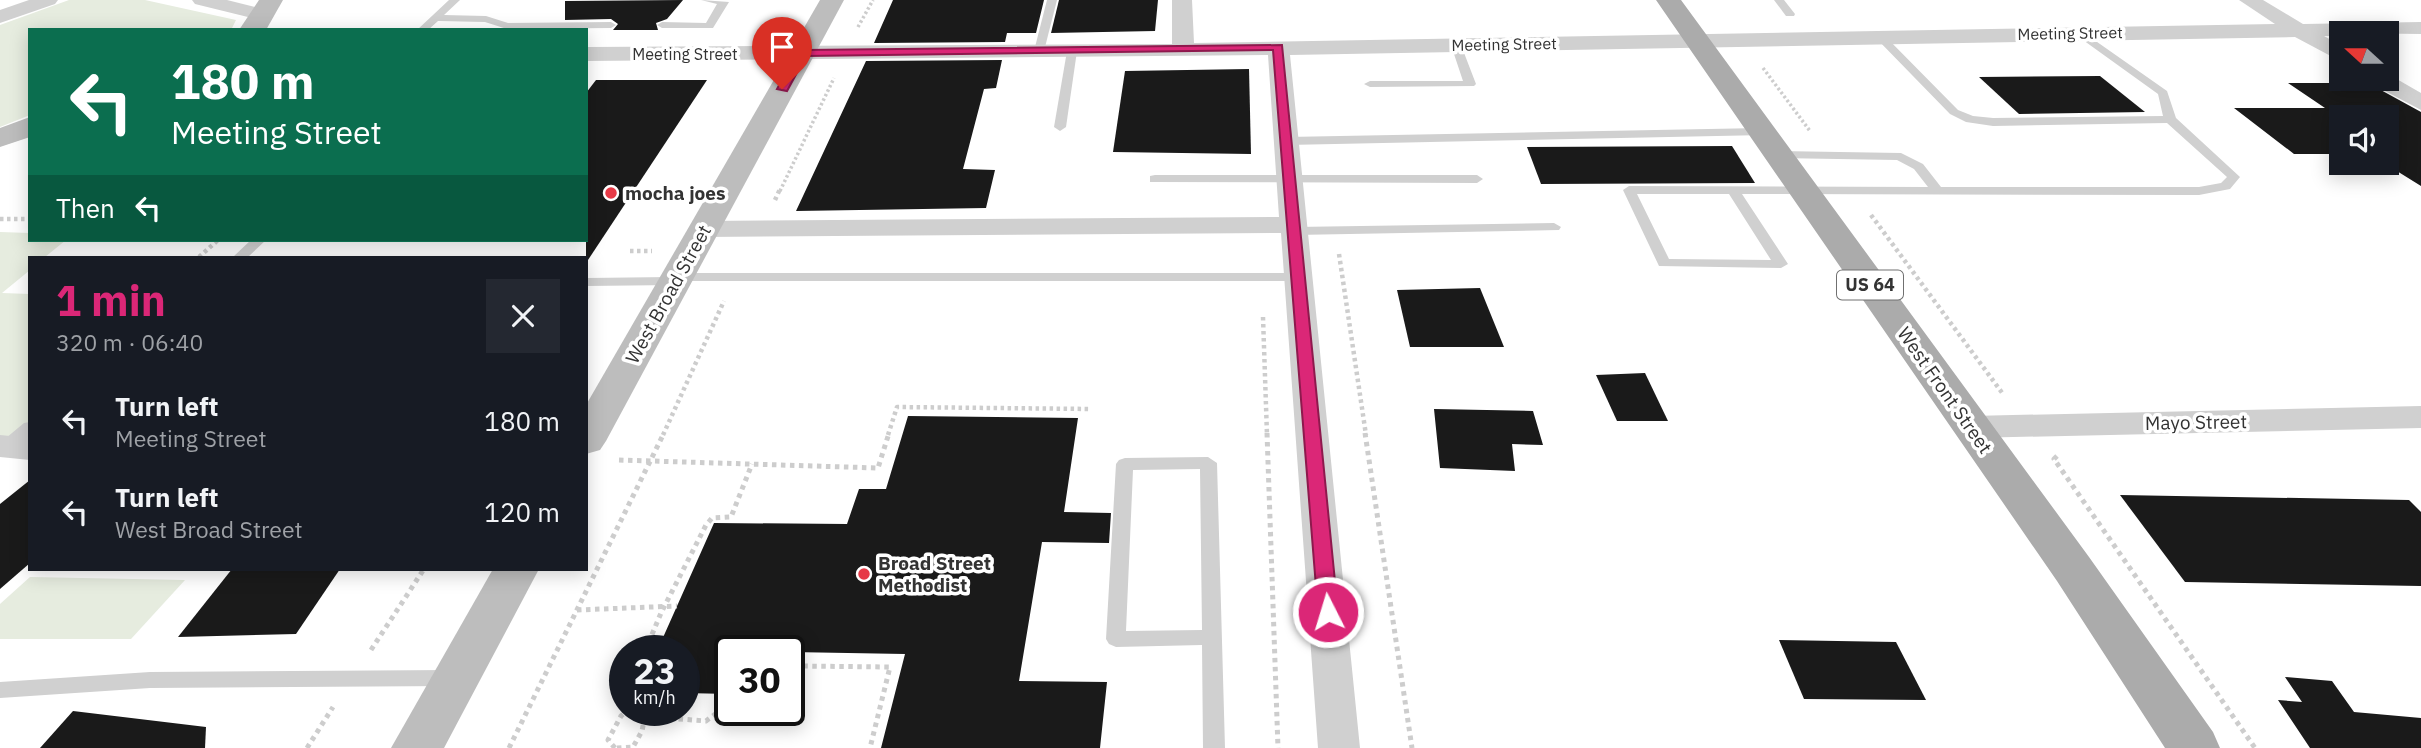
<!DOCTYPE html>
<html lang="en">
<head>
<meta charset="utf-8">
<style>
	:root { --surface:#171b24; --page:#242831; --text:#f1f3f6; --muted:#9ea1a6; --accent:#db2777 }
	body { margin:0; font-family:"IBM Plex Sans",sans-serif; background:var(--page); color:var(--text); height:100vh; display:flex; flex-direction:column; font-size:26px; white-space:nowrap }
	* { box-sizing:border-box; margin:0 }
	p { font-size:23px; color:var(--muted) }
	.icon { flex:none; width:38px; height:38px; fill:none; stroke:currentColor; stroke-width:2; stroke-linecap:round; stroke-linejoin:round }
	.map { position:relative; flex:1; overflow:hidden }
	.details { position:absolute; left:28px; top:256px; width:560px; height:315px; display:flex; flex-direction:column; background:var(--surface); border-radius:0px; box-shadow:0 4px 18px #0003 }
	.details>* { flex:none }
	.top-card { position:absolute; left:28px; top:28px; width:560px; height:214px; border-radius:0px; box-shadow:0 4px 18px #0003; background:#0b6e4f; color:#fff; overflow:hidden }
	.needle { width:46px; rotate:291deg }
	.buttons { position:absolute; left:2329px; top:21px; display:grid; gap:14px }
	.buttons a { display:grid; place-items:center; width:70px; height:70px; border-radius:0px; background:var(--surface); box-shadow:0 4px 18px #0003; font-size:35px }
	.speed { position:absolute; left:609px; top:635px; display:flex; gap:14px; font-size:35px; font-weight:700; text-align:center }
	.speed>* { display:grid; place-content:center; width:91px; height:91px; border-radius:50%; background:var(--surface); box-shadow:0 4px 18px #0003; line-height:1 }
	.speed small { font-size:18px; font-weight:400 }
	.speed .limit { border:4px solid #111; border-radius:10px; background:#fff; color:#111 }
	.pin { position:absolute; display:grid; place-items:center; width:60px; height:60px; color:#fff; margin:-72px -30px; border-radius:50% 50% 50% 0; rotate:-45deg; box-shadow:0 0 7px #0007 }
	.pin .icon { rotate:45deg }
	.me { position:absolute; width:77px; margin:-38px; rotate:355deg; stroke-linejoin:round; filter:drop-shadow(0 0 5px #0008) }
	.turn { display:flex; align-items:center; gap:24px; height:147px; padding:0 28px; font-size:32px }
	.turn .icon { width:91px; height:91px; stroke-width:2.5 }
	.turn b { display:block; font-size:49px; line-height:60px }
	.then { display:flex; align-items:center; height:66px; padding:0 28px; background:#0003; gap:14px; font-size:26px }
	.round { display:grid; place-items:center; flex:none; width:74px; height:74px; border-radius:0px; background:var(--page) }
	.headline { display:flex; align-items:center; justify-content:space-between; height:119px; padding:0 28px }
	h1 { font-size:42px; font-weight:800; line-height:52px; color:var(--accent) }
	ul { padding:0; list-style:none }
	li { display:flex; align-items:center; gap:21px; height:91px; padding:0 28px }
	li div { flex:1 }
	li b { display:block; font-size:26px }
	li em { font-style:normal }
	.map>svg:first-child { display:block }
</style>
</head>
<body>
<div class="map">
<svg width="2421" height="748" viewBox="0 0 2421 748">
	<rect width="100%" height="100%" fill="#fff"/>
	<g fill="#e6ecdf">
		<path d="M 69,0 L 145,0 L 236,20 L 231,30 L 30,30 L 30,115 L 0,127 L 0,25 Z"/>
		<path d="M 0,232 L 30,233 L 30,240 L 66,240 L 45,257 L 30,257 L 30,270 L 2,293 L 30,294 L 30,428 L 0,446 Z"/>
		<path d="M 30,577 L 185,580 L 131,639 L 0,639 L 0,604 Z"/>
	</g>
	<g fill="#1a1a1a">
		<path d="M 683,0 L 667,19 L 656,23 L 658,30 L 613,30 L 618,24 L 611,19 L 565,20 L 565,1 Z"/>
		<path d="M 893,0 L 1044,0 L 1036,33 L 1007,33 L 1005,42 L 874,43 Z"/>
		<path d="M 1059,0 L 1158,0 L 1155,31 L 1051,33 Z"/>
		<path d="M 1002,60 L 996,88 L 984,89 L 963,169 L 995,170 L 986,208 L 796,211 L 866,61 Z"/>
		<path d="M 1249,69 L 1251,154 L 1113,152 L 1125,71 Z"/>
		<path d="M 2100,76 L 2145,112 L 2019,114 L 1979,77 Z"/>
		<path d="M 596,80 L 707,80 L 586,263 L 586,93 Z"/>
		<path d="M 2288,83 L 2368,83 L 2421,112 L 2421,186 L 2384,163 L 2387,163 L 2387,117 L 2342,117 L 2342,154 L 2294,154 L 2234,108 L 2325,108 Z"/>
		<path d="M 1732,146 L 1755,183 L 1541,184 L 1527,147 Z"/>
		<path d="M 1480,288 L 1504,347 L 1410,347 L 1397,290 Z"/>
		<path d="M 1645,373 L 1668,421 L 1617,421 L 1596,375 Z"/>
		<path d="M 1434,409 L 1533,411 L 1543,445 L 1512,444 L 1515,471 L 1440,468 Z"/>
		<path d="M 908,416 L 1078,418 L 1064,512 L 1111,513 L 1109,543 L 1042,542 L 1019,681 L 1107,682 L 1100,748 L 881,748 L 905,654 L 730,651 L 730,694 L 684,693 L 684,651 L 657,651 L 714,523 L 847,524 L 859,489 L 886,489 Z"/>
		<path d="M 30,480 L 30,563 L 0,589 L 0,504 Z"/>
		<path d="M 2120,495 L 2409,500 L 2421,512 L 2421,586 L 2185,582 Z"/>
		<path d="M 232,569 L 340,569 L 296,634 L 178,637 Z"/>
		<path d="M 1779,640 L 1896,642 L 1926,700 L 1804,699 Z"/>
		<path d="M 2285,677 L 2332,681 L 2354,712 L 2421,718 L 2421,748 L 2310,748 L 2278,700 L 2302,702 Z"/>
		<path d="M 73,711 L 206,727 L 205,748 L 40,748 Z"/>
	</g>
	<g fill="none" stroke-linecap="round" stroke-linejoin="round">
		<g stroke="#cdcdcd" stroke-width="3.5" stroke-dasharray="2.5 2.5" stroke-linecap="butt">
			<path d="M 858,27 L 873,0"/>
			<path d="M 1763,68 L 1810,131"/>
			<path d="M 780,191 L 834,78"/>
		</g>
		<g stroke="#cdcdcd" stroke-width="4.5" stroke-dasharray="3.5 3.5" stroke-linecap="butt">
			<path d="M 775,200 L 780,189"/>
			<path d="M 1871,215 L 2003,394"/>
			<path d="M 0,219 L 30,219"/>
			<path d="M 630,251 L 652,251"/>
			<path d="M 1339,254 L 1366,435"/>
			<path d="M 199,257 L 218,240"/>
			<path d="M 1263,317 L 1267,435"/>
			<path d="M 663,435 L 724,301"/>
			<path d="M 888,435 L 897,407 L 1090,409"/>
		</g>
		<g stroke="#cdcdcd" stroke-width="5" stroke-dasharray="4.5 4.5" stroke-linecap="butt">
			<path d="M 1267,433 L 1278,748"/>
			<path d="M 1365,433 L 1412,748"/>
			<path d="M 2057,456 L 2054,459 L 2255,748"/>
			<path d="M 619,460 L 878,468 L 889,433"/>
			<path d="M 577,610 L 677,606"/>
			<path d="M 371,650 L 424,569"/>
			<path d="M 645,651 L 661,613 L 706,525 L 712,518 L 731,517 L 752,464"/>
			<path d="M 789,687 L 800,666 L 890,667 L 870,748"/>
			<path d="M 654,710 L 666,718 L 706,721 L 730,703"/>
			<path d="M 307,748 L 333,707"/>
			<path d="M 509,748 L 664,433"/>
			<path d="M 615,748 L 608,740 L 621,716 L 628,710"/>
			<path d="M 617,748 L 633,747 L 642,731 L 646,710"/>
		</g>
		<g fill="#d0d0d0" fill-rule="evenodd">
			<path d="M 449,0 L 460,0 L 444,15 L 486,16 L 508,23 L 611,22 L 616,25 L 611,28 L 507,29 L 485,22 L 438,21 L 428,30 L 417,30 Z"/>
			<path d="M 701,0 L 729,2 L 713,28 L 662,28 L 657,25 L 662,22 L 706,23 L 717,4 Z"/>
			<path d="M 1047,0 L 1057,0 L 1044,51 L 1039,54 L 1034,51 Z"/>
			<path d="M 1774,0 L 1784,0 L 1795,14 L 1794,16 L 1786,16 Z"/>
			<path d="M 2080,30 L 2167,91 L 2176,118 L 2240,177 L 2230,189 L 2199,195 L 1742,194 L 1788,264 L 1781,268 L 1659,266 L 1623,190 L 1629,186 L 1928,187 L 1914,169 L 1897,160 L 1773,158 L 1773,152 L 1777,151 L 1901,153 L 1923,164 L 1941,187 L 2199,187 L 2221,183 L 2227,177 L 2167,123 L 1993,126 L 1966,122 L 1950,114 L 1874,36 L 1883,34 L 1958,110 L 1973,116 L 1993,118 L 2163,116 L 2158,94 L 2076,35 L 2075,33 ZM 1637,194 L 1729,194 L 1771,260 L 1669,259 Z"/>
			<path d="M 1456,42 L 1461,45 L 1476,84 L 1474,86 L 1370,87 L 1364,84 L 1370,81 L 1463,81 L 1451,45 Z"/>
			<path d="M 1072,48 L 1077,51 L 1066,127 L 1060,131 L 1054,127 L 1067,51 Z"/>
			<path d="M 1761,128 L 1767,132 L 1765,135 L 1287,145 L 1281,141 L 1287,137 Z"/>
			<path d="M 1155,175 L 1477,175 L 1483,179 L 1477,183 L 1150,182 L 1150,176 Z"/>
			<path d="M 1554,223 L 1561,227 L 1559,230 L 1295,235 L 1288,231 L 1295,227 Z"/>
			<path d="M 251,240 L 266,240 L 248,257 L 233,257 Z"/>
			<path d="M 678,273 L 1298,273 L 1305,277 L 1298,281 L 682,281 L 675,285 L 586,286 L 586,278 L 671,277 Z"/>
			<path d="M 30,422 L 30,436 L 12,451 L 0,451 L 0,443 L 24,423 Z"/>
			<path d="M 1208,457 L 1217,463 L 1225,748 L 1203,748 L 1202,645 L 1116,647 L 1109,644 L 1106,639 L 1116,464 L 1119,460 L 1125,458 ZM 1200,469 L 1202,630 L 1126,631 L 1133,470 Z"/>
			<path d="M 450,670 L 457,672 L 460,678 L 457,684 L 450,686 L 150,688 L 0,698 L 0,682 L 150,672 Z"/>
		</g>
		<g fill="#d0d0d0" fill-rule="evenodd">
			<path d="M 29,0 L 58,0 L 55,4 L 0,23 L 0,10 Z"/>
			<path d="M 192,0 L 227,0 L 271,11 L 274,15 L 271,19 L 264,21 L 195,4 Z"/>
			<path d="M 1172,0 L 1192,0 L 1194,43 L 2275,24 L 2239,0 L 2263,0 L 2303,24 L 2421,22 L 2421,34 L 2342,33 L 2342,36 L 2324,36 L 2342,46 L 2342,62 L 2295,37 L 1290,55 L 1360,748 L 1318,748 L 1281,233 L 704,237 L 694,235 L 690,229 L 694,223 L 704,221 L 1279,217 L 1268,55 L 586,61 L 586,47 L 1172,44 Z"/>
			<path d="M 2388,74 L 2421,93 L 2421,110 L 2372,84 L 2369,79 L 2387,79 Z"/>
			<path d="M 2421,406 L 2421,428 L 1971,438 L 1959,435 L 1954,427 L 1959,419 L 1971,416 Z"/>
			<path d="M 0,435 L 30,438 L 30,460 L 0,457 Z"/>
		</g>
		<g fill="#bdbdbd" fill-rule="evenodd">
			<path d="M 259,0 L 283,0 L 266,30 L 239,30 Z"/>
			<path d="M 820,0 L 844,0 L 606,441 L 600,450 L 586,454 L 586,405 Z"/>
			<path d="M 30,117 L 30,137 L 0,147 L 0,128 Z"/>
			<path d="M 493,569 L 539,569 L 444,748 L 391,748 Z"/>
		</g>
		<path fill="#ababab" fill-rule="evenodd" d="M 1656,0 L 1681,0 L 2089,557 L 2213,732 L 2220,748 L 2165,748 L 2057,581 Z"/>
	</g>
	<path fill="#db2777" stroke="#8e194d" stroke-width="2" d="M 1282,45 L 1338,612 L 1335,617 L 1328,620 L 1321,617 L 1318,612 L 1273,50 L 806,56 L 787,91 L 777,89 L 797,53 L 803,50 Z"/>
	<g fill="#e63946" stroke="#fff" stroke-width="2.5">
		<circle cx="611" cy="193" r="7"/>
		<circle cx="864" cy="574" r="7"/>
	</g>
	<g text-anchor="middle" stroke-width="7" stroke-linejoin="round" paint-order="stroke">
		<g font-size="16" fill="#333" stroke="#fff">
			<text transform="translate(2070 33) rotate(-1)" y="6">Meeting Street</text>
			<text transform="translate(1504 44) rotate(-1)" y="6">Meeting Street</text>
			<text x="685" y="60">Meeting Street</text>
		</g>
		<rect fill="#fff" stroke="#707070" stroke-width="2" x="1837" y="270.5" width="66" height="29" rx="5"/>
		<g font-size="18" font-weight="bold" fill="#333">
			<text x="1870" y="291">US 64</text>
		</g>
		<g font-size="19" font-weight="bold" fill="#333" stroke="#fff" text-anchor="start">
			<text x="625" y="200">mocha joes</text>
			<text x="878" y="570">Broad Street<tspan x="878" dy="22">Methodist</tspan></text>
		</g>
		<g font-size="19" fill="#333" stroke="#fff">
			<text transform="translate(668 294) rotate(-61)" y="7">West Broad Street</text>
			<text transform="translate(1945 390) rotate(55)" y="7">West Front Street</text>
			<text transform="translate(2196 422) rotate(-1)" y="7">Mayo Street</text>
		</g>
	</g>
</svg>
<div class="buttons">
<a><svg class="needle" viewBox="-14 -14 28 28"><path d="M0-13l5 13h-10z" fill="#e53935"/><path d="M0 13l5-13h-10z" fill="#9ea1a6"/></svg></a>
<a><svg class="icon" aria-label="sound" viewBox="0 0 24 24"><path d="M4 9h4l5-4v14l-5-4H4zM17 9q2 3 0 6"/></svg></a>
</div>
<div class="speed"><div>23<small>km/h</small></div><div class="limit">30</div></div>
<div class="pin" style="left:782px;top:89px;background:#d93025"><svg class="icon" aria-label="arrive" viewBox="0 0 24 24"><path d="M6 21V4h12l-3 4 3 4H6"/></svg></div>
<svg class="me" style="left:1328px;top:612px" viewBox="-20 -20 40 40"><circle r="17" fill="#db2777" stroke="#fff" stroke-width="3"/><path d="M0-11L8 9 0 5-8 9z" fill="#fff"/></svg>
<div class="top-card">
<div class="turn"><svg class="icon" aria-label="left" viewBox="0 0 24 24"><path d="M17 20v-9H6M10 6l-5 5 5 5"/></svg><div><b>180 m</b>Meeting Street</div></div>
<div class="then">Then<svg class="icon" aria-label="left" viewBox="0 0 24 24"><path d="M17 20v-9H6M10 6l-5 5 5 5"/></svg></div>
</div>
<section class="details">
<div class="headline"><div><h1>1 min</h1><p>320 m · 06:40</p></div><a class="round"><svg class="icon" aria-label="close" viewBox="0 0 24 24"><path d="M6 6l12 12M18 6L6 18"/></svg></a></div>
<ul>
<li><svg class="icon" aria-label="left" viewBox="0 0 24 24"><path d="M17 20v-9H6M10 6l-5 5 5 5"/></svg><div><b>Turn left</b><p>Meeting Street</p></div><em>180 m</em></li>
<li><svg class="icon" aria-label="left" viewBox="0 0 24 24"><path d="M17 20v-9H6M10 6l-5 5 5 5"/></svg><div><b>Turn left</b><p>West Broad Street</p></div><em>120 m</em></li>
</ul>
</section>
</div>
</body>
</html>
